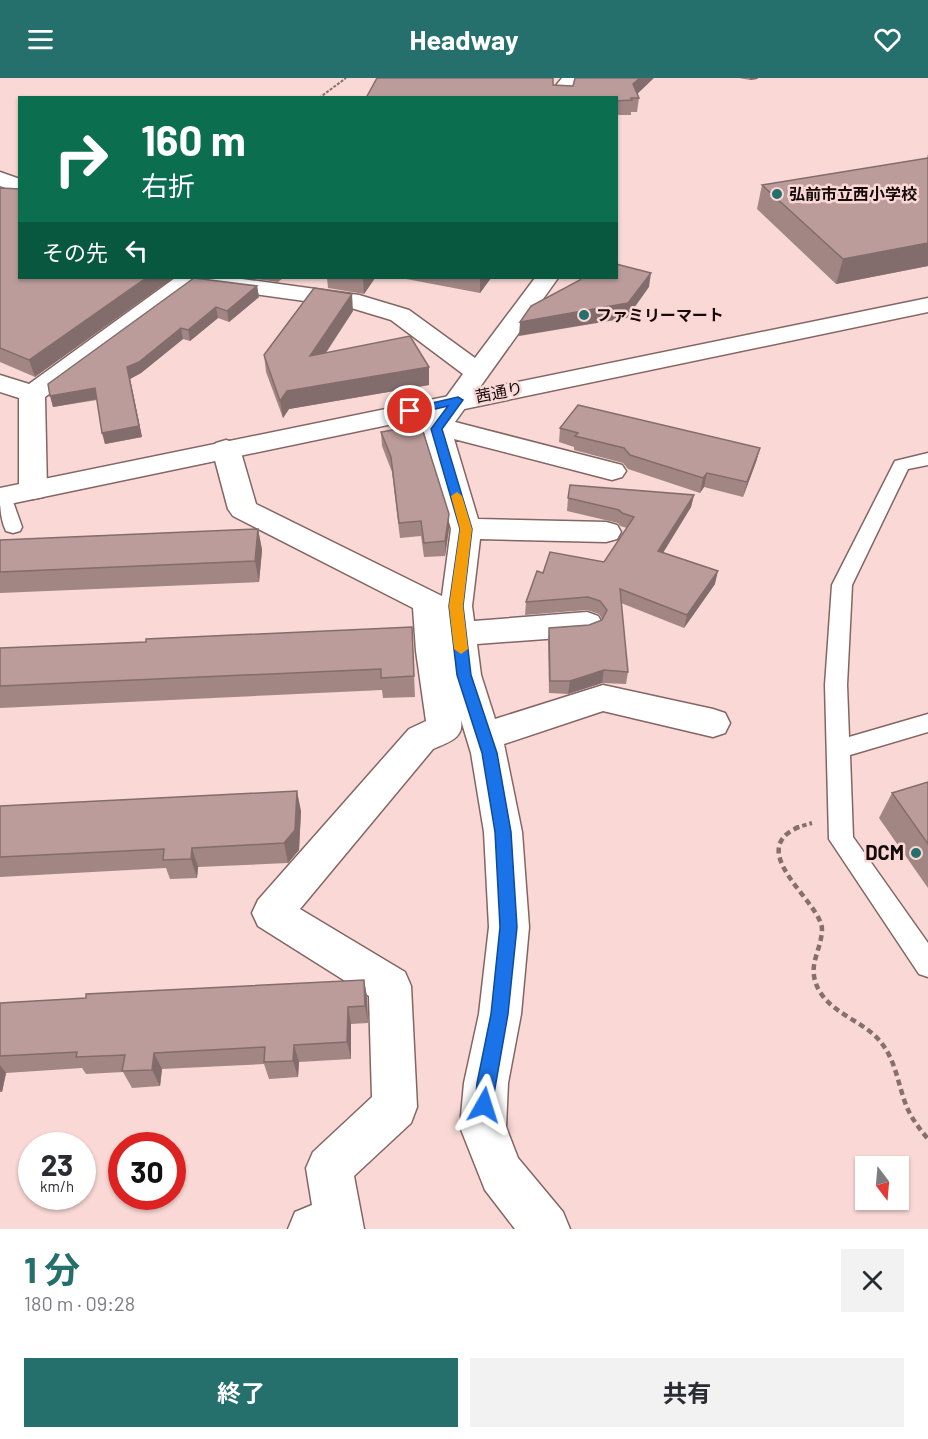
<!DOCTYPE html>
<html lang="ja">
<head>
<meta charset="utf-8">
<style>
	:root { --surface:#fff; --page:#f2f2f3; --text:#2b2b33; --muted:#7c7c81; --accent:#256f6c }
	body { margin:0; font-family:Barlow,"Noto Sans JP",sans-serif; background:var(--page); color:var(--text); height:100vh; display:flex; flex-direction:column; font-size:22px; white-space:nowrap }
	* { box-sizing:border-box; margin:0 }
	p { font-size:20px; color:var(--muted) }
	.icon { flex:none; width:33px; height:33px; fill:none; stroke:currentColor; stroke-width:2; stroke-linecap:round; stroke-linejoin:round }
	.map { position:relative; height:1151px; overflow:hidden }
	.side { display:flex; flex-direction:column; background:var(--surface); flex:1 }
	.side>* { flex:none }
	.hud { position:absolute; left:18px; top:18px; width:600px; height:183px; border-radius:0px; box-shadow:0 2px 4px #0004; background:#0b6e4f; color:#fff; overflow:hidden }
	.needle { width:39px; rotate:164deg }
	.buttons { position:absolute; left:855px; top:1078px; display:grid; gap:12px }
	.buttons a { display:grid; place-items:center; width:54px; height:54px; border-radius:0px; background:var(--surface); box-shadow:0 2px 4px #0004; font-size:30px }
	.speed { position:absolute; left:18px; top:1054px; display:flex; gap:12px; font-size:30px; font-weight:700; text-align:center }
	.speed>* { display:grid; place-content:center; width:78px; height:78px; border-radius:50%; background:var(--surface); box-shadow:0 2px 4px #0004; line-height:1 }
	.speed small { font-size:15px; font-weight:400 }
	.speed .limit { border:9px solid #d22; background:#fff; color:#111 }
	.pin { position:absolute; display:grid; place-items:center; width:51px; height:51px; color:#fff; margin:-26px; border:3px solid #fff; border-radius:50%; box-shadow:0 2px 6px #0007 }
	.me { position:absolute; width:66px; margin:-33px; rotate:6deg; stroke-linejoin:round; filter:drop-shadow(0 0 4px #0008) }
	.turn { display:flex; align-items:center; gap:21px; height:126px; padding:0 24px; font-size:27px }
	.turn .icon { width:78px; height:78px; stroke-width:2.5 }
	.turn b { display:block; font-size:42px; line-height:51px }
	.then { display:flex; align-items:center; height:57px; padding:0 24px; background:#0003; gap:12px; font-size:22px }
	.round { display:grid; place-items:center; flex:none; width:63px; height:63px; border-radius:0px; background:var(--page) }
	.headline { display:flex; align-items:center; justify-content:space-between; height:102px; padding:0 24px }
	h1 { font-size:36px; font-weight:700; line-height:45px; color:var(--accent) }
	.button { display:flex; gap:12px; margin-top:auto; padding:12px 24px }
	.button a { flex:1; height:69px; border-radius:0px; background:var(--accent); color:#fff; font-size:24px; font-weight:700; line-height:69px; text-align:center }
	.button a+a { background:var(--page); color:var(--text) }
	header { display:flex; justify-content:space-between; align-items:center; height:78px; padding:0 24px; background:var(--accent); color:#fff; font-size:27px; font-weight:700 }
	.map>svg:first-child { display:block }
</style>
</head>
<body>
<header><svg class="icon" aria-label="menu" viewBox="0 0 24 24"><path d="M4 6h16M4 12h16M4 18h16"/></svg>Headway<svg class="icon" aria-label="heart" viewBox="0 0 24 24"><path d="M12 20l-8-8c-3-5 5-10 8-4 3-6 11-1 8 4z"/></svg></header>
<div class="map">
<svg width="928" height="1151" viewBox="0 0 928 1151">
	<rect width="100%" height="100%" fill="#f9d8d5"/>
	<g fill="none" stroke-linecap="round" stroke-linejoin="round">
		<g stroke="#836664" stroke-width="3">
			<g id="service">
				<path d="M 928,375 L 928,387 L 908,391 L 852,507 L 847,607 L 849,659 L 928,636 L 928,654 L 850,677 L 853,759 L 928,865 L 928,899 L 919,896 L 829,761 L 825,607 L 832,507 L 895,383 Z"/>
				<path d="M 2,412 L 8,414 L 11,418 L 22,449 L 20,453 L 13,455 L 6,453 C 0,441 0,427 0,413 Z"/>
			</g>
		</g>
		<g stroke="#836664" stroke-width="3">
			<g id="minor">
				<path d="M 562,0 L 580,0 L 572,10 L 572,20 L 554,20 L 554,10 Z"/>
				<path d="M 0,94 L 20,101 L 20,115 L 0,108 Z"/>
				<path d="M 175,200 L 235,200 L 359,217 L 409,232 L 475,280 L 535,200 L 558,200 L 455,344 L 622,387 L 626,393 L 622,399 L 612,402 L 454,361 L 478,441 L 606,444 L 617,447 L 621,454 L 617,461 L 606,464 L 480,461 L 472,528 L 474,543 L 587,534 L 598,538 L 603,546 L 598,554 L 587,558 L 477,566 L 481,597 L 495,641 L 603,607 L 713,631 L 725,635 L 730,645 L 725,655 L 713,659 L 603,633 L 504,666 L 522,754 L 529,849 L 521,936 L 508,1005 L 506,1049 L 518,1080 L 563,1134 L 570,1151 L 515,1151 L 485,1112 L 460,1049 L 464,1005 L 479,936 L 489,849 L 484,754 L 471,675 L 461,642 C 464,661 448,664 433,671 L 300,831 L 405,894 L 411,908 L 417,1029 L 411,1045 L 354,1098 L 364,1151 L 288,1151 L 295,1134 L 312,1127 L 306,1090 L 313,1074 L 372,1019 L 369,918 L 258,848 L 252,835 L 258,822 L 409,651 L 426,643 L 416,573 L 413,530 L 233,438 L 228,431 L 212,371 L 216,365 L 226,362 L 236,365 L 240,371 L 256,426 L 442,518 L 451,451 L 423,351 L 463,296 L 391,242 L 348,229 L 195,208 L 45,319 L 47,412 L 43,419 L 33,421 L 23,419 L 19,412 L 19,320 L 0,314 L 0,297 L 29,306 Z"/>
			</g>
		</g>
		<g stroke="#836664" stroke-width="3">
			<path id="tertiary" d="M 928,220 L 928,234 L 0,428 L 0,410 Z"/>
		</g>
		<path stroke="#86706e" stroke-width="2" stroke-dasharray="3 1.5" stroke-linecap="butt" d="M 319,20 L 346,0"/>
		<path stroke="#86706e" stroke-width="4" stroke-dasharray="4.5 3" stroke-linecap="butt" d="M 795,750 L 812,745"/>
		<path stroke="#86706e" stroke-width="4.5" stroke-dasharray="6 4" stroke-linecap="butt" d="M 799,749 C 742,773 823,825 822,852 C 821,875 805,889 820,914 C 835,938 867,944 883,967 C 896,985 898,1006 906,1027 C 911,1040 919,1050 928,1061"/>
		<use href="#service" fill="#fff" fill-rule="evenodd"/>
		<use href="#minor" fill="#fff" fill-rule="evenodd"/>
		<use href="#tertiary" fill="#fff" fill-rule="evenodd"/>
	</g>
	<g fill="#a18684">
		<path d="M 739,0 L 758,0 L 757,1 L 750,2 Z"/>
		<path d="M 553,7 L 637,16 L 639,20 L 637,34 L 631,34 L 631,37 L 616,37 L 616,20 Z"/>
		<path d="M 928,76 L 928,188 L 836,206 L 757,131 L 762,107 L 927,80 Z"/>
		<path d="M 0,110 L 35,299 L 0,284 Z"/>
		<path d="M 248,200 L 283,200 L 278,204 Z"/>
		<path d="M 327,200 L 375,200 L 364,216 L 328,210 Z"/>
		<path d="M 401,200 L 491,200 L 480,215 Z"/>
		<path d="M 257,208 L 259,219 L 229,244 L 218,240 L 190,263 L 183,261 L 141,295 L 130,301 L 142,359 L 105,366 L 97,322 L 53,329 L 48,306 Z"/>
		<path d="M 353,233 L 326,275 L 429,307 L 289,331 L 283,340 L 266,294 L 264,277 Z"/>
		<path d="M 560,350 L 760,370 L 756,384 L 743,419 L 704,409 L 700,415 L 628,391 L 623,385 L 574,372 L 574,369 L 559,364 Z"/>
		<path d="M 381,354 L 449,451 L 445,478 L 424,479 L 421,458 L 400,460 L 392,394 L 382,368 Z"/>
		<path d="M 694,417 L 691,429 L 663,475 L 715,506 L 684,550 L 621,525 L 628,594 L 626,606 L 602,605 L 568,616 L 549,615 L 548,563 L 549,550 L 589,547 L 602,542 L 602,541 L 599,536 L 587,532 L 525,537 L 526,524 L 543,495 L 604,484 L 627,450 L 620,448 L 618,445 L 567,433 L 568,420 Z"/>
		<path d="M 258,451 L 262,472 L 259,504 L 0,515 L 0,462 Z"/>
		<path d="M 412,549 L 415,619 L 383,620 L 382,612 L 0,630 L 0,570 L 146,564 Z"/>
		<path d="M 928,704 L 928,810 L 879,740 L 892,715 Z"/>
		<path d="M 0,728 L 301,733 L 299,772 L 288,785 L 198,789 L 197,800 L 170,801 L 166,790 L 0,799 Z"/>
		<path d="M 364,902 L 367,919 L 368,945 L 351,946 L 351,981 L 299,984 L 298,999 L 269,1001 L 264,986 L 162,991 L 160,1008 L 132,1010 L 123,994 L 86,996 L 82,990 L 6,995 L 2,1014 L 0,1014 L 0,925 L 86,920 Z"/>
	</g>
	<g fill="#836d6c">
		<path d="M 640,0 L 654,0 L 632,21 L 633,6 Z"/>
		<path d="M 750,0 L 758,0 L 757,1 L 750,2 Z"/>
		<path d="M 928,165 L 928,188 L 836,206 L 843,181 Z"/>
		<path d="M 651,195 L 649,209 L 627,240 L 519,258 L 520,244 Z"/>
		<path d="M 146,200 L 173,200 L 35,299 L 29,282 Z"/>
		<path d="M 363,200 L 375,200 L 364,216 Z"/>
		<path d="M 480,200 L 491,200 L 480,215 Z"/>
		<path d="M 257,208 L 259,219 L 229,244 L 227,233 Z"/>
		<path d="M 352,216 L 353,233 L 312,295 L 310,278 Z"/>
		<path d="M 216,229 L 218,240 L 190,263 L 188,252 Z"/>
		<path d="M 181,250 L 183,261 L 141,295 L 130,301 L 142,359 L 105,366 L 102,355 L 127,289 Z"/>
		<path d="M 429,289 L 429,307 L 289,331 L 283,340 L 280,323 L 287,313 Z"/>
		<path d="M 95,310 L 98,321 L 53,329 L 50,318 Z"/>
		<path d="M 760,370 L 756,384 L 743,419 L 747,404 Z"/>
		<path d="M 707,395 L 704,409 L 700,415 L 703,400 Z"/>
		<path d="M 694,417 L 691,429 L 656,486 L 658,473 Z"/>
		<path d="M 449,436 L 449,451 L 445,478 L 445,463 Z"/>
		<path d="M 258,451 L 262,472 L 259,504 L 255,483 Z"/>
		<path d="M 718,493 L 715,506 L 684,550 L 687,537 Z"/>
		<path d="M 604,592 L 602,605 L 568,616 L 570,603 Z"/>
		<path d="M 297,713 L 301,733 L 299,772 L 288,785 L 284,765 Z"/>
		<path d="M 192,770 L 198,789 L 197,800 L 191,781 Z"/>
		<path d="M 364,902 L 367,919 L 368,945 L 365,928 Z"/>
		<path d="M 348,929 L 351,946 L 351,981 L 347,964 Z"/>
		<path d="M 294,967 L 299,984 L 298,999 L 293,983 Z"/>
		<path d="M 154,975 L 162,991 L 160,1008 L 152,992 Z"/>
		<path d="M 0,987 L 6,995 L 2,1014 L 0,1012 Z"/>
	</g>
	<g fill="#bb9c9a" stroke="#836d6c" stroke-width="1.5">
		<path d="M 377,0 L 553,0 L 553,7 L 573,8 L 575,0 L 640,0 L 633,6 L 639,20 L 631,20 L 632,22 L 616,23 L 616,20 L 366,20 Z"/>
		<path d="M 928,80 L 928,165 L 843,181 L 762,107 Z"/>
		<path d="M 0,110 L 20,111 L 20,200 L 146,200 L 29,282 L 0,270 Z"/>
		<path d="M 616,186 L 651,195 L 628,225 L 520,244 L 531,228 L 580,202 L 581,200 L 616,200 Z"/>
		<path d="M 194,200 L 257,208 L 227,233 L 216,229 L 188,252 L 181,250 L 139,284 L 127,289 L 139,348 L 102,355 L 95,310 L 50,318 L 48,306 Z"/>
		<path d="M 314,210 L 352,216 L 310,278 L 410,258 L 429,289 L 287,313 L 280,323 L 264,277 Z"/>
		<path d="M 578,327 L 760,370 L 747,404 L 707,395 L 703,400 L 630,377 L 624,370 L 575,358 L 578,355 L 560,350 Z"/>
		<path d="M 421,347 L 449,436 L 445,463 L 424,465 L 421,443 L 399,445 L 391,379 L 381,354 Z"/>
		<path d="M 570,407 L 694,417 L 658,473 L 718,493 L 687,537 L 620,511 L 628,594 L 604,592 L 570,603 L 550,603 L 549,550 L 589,547 L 602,542 L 607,532 L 600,523 L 588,519 L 526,524 L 537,493 L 543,495 L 550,474 L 604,484 L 634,439 L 622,435 L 619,432 L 568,420 Z"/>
		<path d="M 258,451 L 255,483 L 0,494 L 0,462 Z"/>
		<path d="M 412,549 L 414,598 L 381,600 L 381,591 L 0,608 L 0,570 L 146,564 L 146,561 Z"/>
		<path d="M 928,704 L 928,766 L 892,715 Z"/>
		<path d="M 297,713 L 295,752 L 284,765 L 192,770 L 191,781 L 163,782 L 164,771 L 0,779 L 0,728 Z"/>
		<path d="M 364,902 L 365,928 L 348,929 L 347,964 L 294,967 L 293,983 L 264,984 L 265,969 L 154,975 L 152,992 L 122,993 L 125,977 L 76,979 L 77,974 L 0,978 L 0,925 L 86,920 L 86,916 Z"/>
	</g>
	<path fill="#1a73e8" stroke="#114b97" stroke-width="1.5" d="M 458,319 L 463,322 L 442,351 L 472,451 L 463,528 L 471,597 L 497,675 L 511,754 L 517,849 L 508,936 L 491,1033 L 484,1036 L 478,1033 L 475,1027 L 477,1005 L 491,936 L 500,849 L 495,754 L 482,675 L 457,597 L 449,528 L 460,451 L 431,351 L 448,328 L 410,337 L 404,333 L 406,331 Z"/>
	<path fill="#f59e0b" d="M 457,414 L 462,418 L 472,451 L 463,528 L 468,571 L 461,576 L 454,571 L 449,528 L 460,451 L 451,418 Z"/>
	<g fill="#256f6c" stroke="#f9d8d5" stroke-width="2">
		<circle cx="777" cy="116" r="6"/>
		<circle cx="584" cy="237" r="6"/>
		<circle cx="916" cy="775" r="6"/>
	</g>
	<g text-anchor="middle" stroke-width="5" stroke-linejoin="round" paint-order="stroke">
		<g font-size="16" font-weight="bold" fill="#160b0b" stroke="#f9d8d5" text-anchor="start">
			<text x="789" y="122">弘前市立西小学校</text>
			<text x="596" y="243">ファミリーマート</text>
		</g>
		<g font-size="16" fill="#160b0b" stroke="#f9d8d5">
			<text transform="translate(499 314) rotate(-11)" y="6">茜通り</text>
		</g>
		<g font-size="20" font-weight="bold" fill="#160b0b" stroke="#f9d8d5" text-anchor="end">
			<text x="904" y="782">DCM</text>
		</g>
	</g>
</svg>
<div class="buttons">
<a><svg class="needle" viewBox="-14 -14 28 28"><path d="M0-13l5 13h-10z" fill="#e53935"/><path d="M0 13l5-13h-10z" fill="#7c7c81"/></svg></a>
</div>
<div class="speed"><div>23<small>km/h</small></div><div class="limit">30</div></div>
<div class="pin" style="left:410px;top:333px;background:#d93025"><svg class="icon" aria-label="arrive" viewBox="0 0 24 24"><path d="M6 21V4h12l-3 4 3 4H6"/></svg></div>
<svg class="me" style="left:484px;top:1027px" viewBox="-20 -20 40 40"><path d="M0-17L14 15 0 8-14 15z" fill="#1a73e8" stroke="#fff" stroke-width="4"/></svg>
<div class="hud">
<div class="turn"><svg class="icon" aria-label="right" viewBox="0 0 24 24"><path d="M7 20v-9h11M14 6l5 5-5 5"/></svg><div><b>160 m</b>右折</div></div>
<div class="then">その先<svg class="icon" aria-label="left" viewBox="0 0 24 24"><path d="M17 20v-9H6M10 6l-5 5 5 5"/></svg></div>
</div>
</div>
<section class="side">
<div class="headline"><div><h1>1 分</h1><p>180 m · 09:28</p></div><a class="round"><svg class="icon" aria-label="close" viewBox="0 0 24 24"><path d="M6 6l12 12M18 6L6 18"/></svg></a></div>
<div class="button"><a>終了</a><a>共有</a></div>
</section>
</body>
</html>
